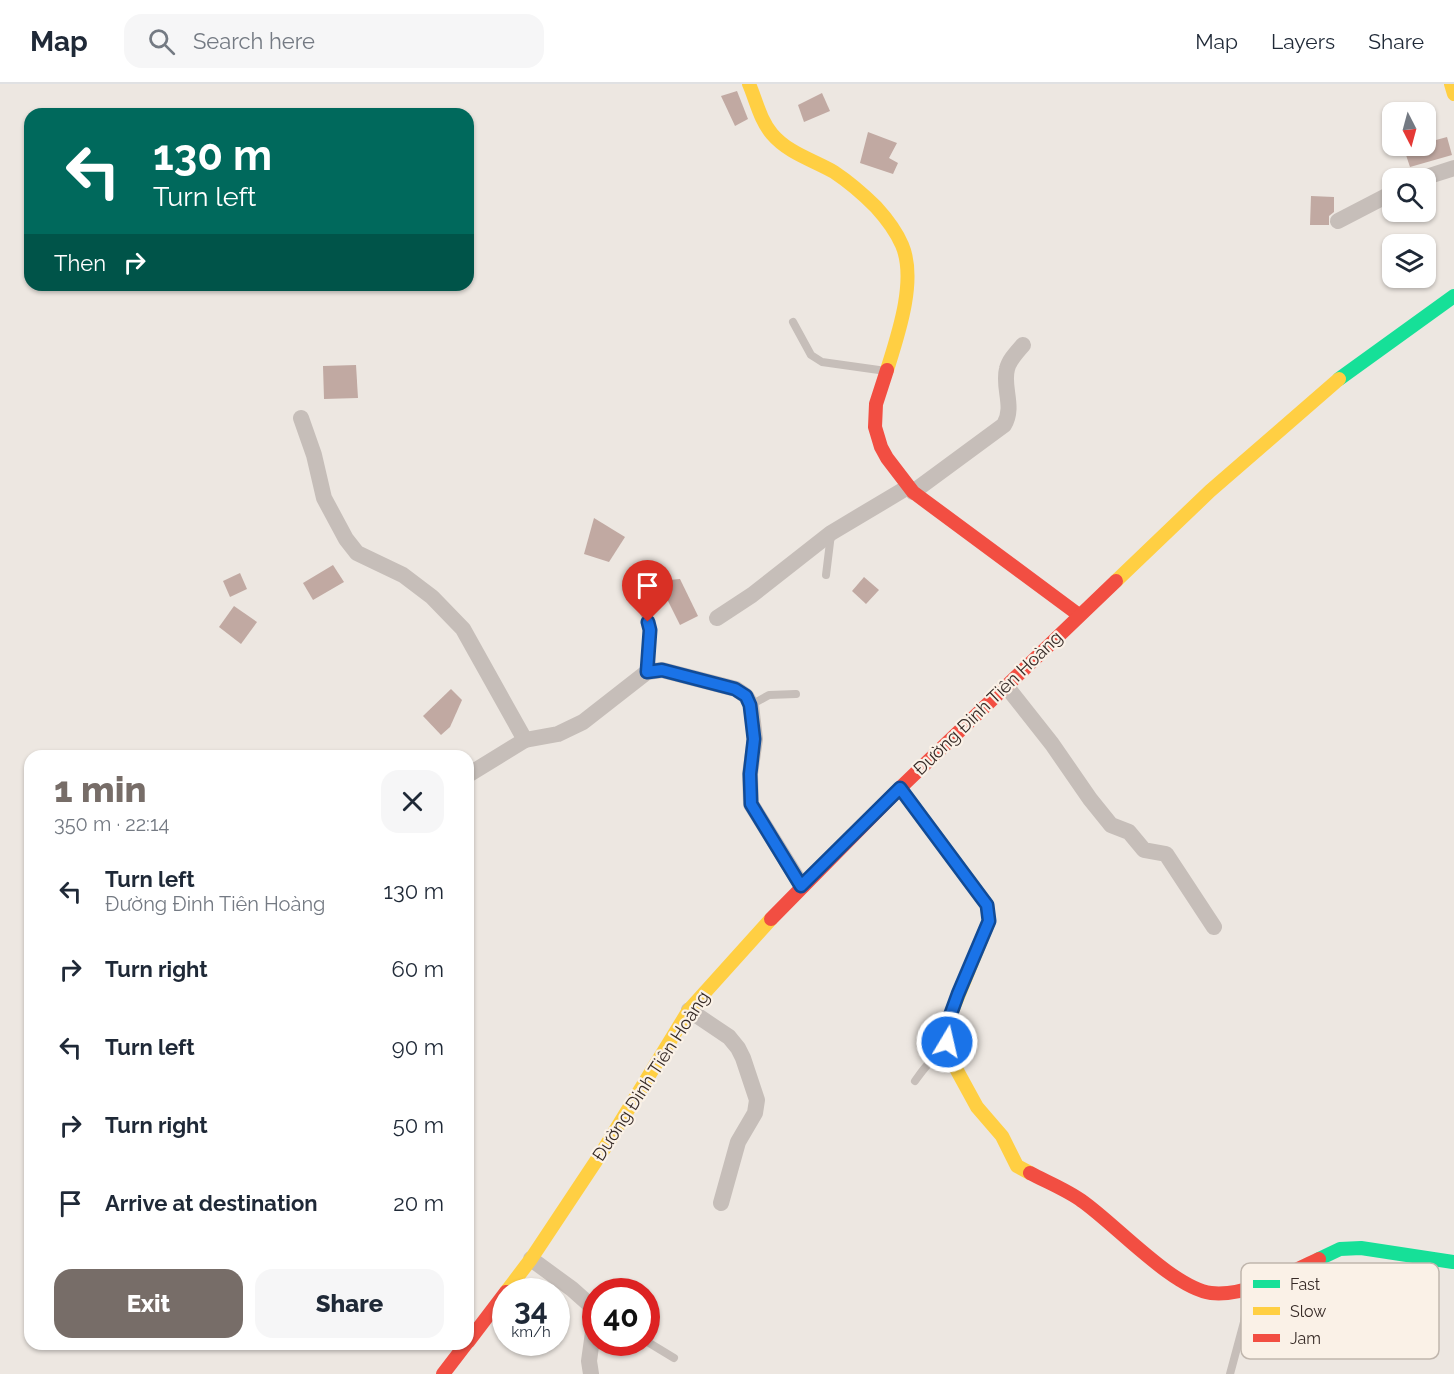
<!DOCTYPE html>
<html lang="en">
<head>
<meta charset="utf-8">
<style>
	:root { --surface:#fff; --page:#f6f6f7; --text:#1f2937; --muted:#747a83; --line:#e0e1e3; --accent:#776d68 }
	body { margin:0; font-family:Raleway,sans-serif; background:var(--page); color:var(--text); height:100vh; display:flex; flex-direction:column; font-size:22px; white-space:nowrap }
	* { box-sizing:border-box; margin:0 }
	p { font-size:20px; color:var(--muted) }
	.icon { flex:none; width:33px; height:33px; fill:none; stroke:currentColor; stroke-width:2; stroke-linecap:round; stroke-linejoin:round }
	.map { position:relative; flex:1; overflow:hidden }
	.drawer { position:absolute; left:24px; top:666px; width:450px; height:600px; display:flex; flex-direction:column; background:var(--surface); border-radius:18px; box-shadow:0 2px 4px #0004 }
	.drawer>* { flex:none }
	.guide { position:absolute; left:24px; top:24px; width:450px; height:183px; border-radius:18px; box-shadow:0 2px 4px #0004; background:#00695c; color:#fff; overflow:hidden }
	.needle { width:39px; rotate:174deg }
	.tools { position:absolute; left:1382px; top:18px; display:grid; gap:12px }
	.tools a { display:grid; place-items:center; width:54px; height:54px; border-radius:12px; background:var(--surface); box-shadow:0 2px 4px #0004; font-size:30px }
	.speed { position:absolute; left:492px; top:1194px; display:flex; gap:12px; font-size:30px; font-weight:700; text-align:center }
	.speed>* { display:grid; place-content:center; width:78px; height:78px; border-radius:50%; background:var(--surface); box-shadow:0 2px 4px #0004; line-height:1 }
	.speed small { font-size:15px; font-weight:400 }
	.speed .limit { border:9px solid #d22; background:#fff; color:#111 }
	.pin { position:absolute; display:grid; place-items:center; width:51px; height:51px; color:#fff; margin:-62px -26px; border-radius:50% 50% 50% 0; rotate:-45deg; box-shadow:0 0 6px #0007 }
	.pin .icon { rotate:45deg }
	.me { position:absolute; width:66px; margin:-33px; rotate:9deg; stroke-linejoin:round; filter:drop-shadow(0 0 4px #0008) }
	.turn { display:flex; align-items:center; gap:21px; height:126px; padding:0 30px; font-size:27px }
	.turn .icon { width:78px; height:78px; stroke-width:2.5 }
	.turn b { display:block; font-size:42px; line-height:51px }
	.then { display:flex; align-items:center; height:57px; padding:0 30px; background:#0003; gap:12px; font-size:22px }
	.round { display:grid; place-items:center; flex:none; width:63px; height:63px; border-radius:18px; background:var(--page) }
	.summary { display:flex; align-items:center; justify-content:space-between; height:102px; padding:0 30px }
	h1 { font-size:36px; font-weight:800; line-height:45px; color:var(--accent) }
	.cta { display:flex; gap:12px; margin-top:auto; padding:12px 30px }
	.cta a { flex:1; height:69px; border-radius:18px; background:var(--accent); color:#fff; font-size:24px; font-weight:800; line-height:69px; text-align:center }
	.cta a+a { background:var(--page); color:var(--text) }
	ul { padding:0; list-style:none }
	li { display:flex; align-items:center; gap:18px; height:78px; padding:0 30px }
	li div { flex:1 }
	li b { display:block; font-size:22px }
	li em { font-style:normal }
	header { display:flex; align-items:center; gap:36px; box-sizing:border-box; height:84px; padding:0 30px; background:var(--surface); border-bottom:2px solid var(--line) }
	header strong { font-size:28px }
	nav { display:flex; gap:33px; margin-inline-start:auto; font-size:21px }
	.search { width:420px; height:54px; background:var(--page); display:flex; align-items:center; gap:15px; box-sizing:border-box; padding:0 21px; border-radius:18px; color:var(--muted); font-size:22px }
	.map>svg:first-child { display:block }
</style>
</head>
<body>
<header>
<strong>Map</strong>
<div class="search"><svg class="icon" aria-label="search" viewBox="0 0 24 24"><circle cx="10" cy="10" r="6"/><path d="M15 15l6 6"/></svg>Search here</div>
<nav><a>Map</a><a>Layers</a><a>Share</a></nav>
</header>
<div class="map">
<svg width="1454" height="1290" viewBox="0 0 1454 1290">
	<rect width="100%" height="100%" fill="#ede7e1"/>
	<g fill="#c1a9a2">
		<path d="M 737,7 L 748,35 L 735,42 L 721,12 Z"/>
		<path d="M 822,9 L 830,27 L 804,38 L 798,21 Z"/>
		<path d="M 868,48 L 897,59 L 889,74 L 898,79 L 893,90 L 860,79 Z"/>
		<path d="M 1447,53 L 1452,71 L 1410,83 L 1404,65 L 1425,62 L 1425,59 Z"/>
		<path d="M 1311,112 L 1334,113 L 1334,128 L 1329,132 L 1329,141 L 1310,141 Z"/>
		<path d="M 356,281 L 358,314 L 324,315 L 323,282 Z"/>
		<path d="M 594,434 L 625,453 L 609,478 L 584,470 Z"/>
		<path d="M 333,481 L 344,498 L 313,516 L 303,499 Z"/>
		<path d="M 240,489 L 247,505 L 230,513 L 223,497 Z"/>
		<path d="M 864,493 L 879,506 L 866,520 L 852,507 Z"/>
		<path d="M 680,495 L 698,532 L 680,541 L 658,497 Z"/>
		<path d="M 234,522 L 257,538 L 241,560 L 219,543 Z"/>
		<path d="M 451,605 L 462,616 L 450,643 L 441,651 L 423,632 Z"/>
	</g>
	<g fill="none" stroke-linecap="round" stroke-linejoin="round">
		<g stroke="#c6beb9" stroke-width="8">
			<path d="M 793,238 L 811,271 L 822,278 L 886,287"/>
			<path d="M 826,491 L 831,450"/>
			<path d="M 643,526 L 650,546 L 647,588"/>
			<path d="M 751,621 L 769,611 L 796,610"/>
			<path d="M 915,997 C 923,986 933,970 948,970"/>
			<path d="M 1316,1181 L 1325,1182 L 1340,1200"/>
			<path d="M 646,1257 L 674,1274"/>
			<path d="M 1230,1290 L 1244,1238 L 1248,1207"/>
		</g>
		<g stroke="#c6beb9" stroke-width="16">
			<path d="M 1423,94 L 1454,84"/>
			<path d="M 1338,137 L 1392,109"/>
			<path d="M 301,334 L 314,371 L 324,414 L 346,455 L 357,469 L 403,491 L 432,513 L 463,545 L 525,656"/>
			<path d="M 913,408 L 1004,341 C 1015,323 1002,303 1007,285 C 1009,276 1017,268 1023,261"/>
			<path d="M 717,534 L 752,511 L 831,449 L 908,403"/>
			<path d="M 1007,603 L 1052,660 L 1090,715 L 1111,741 L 1129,748 L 1144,766 L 1166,770 L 1214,843"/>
			<path d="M 468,691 L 525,656 L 558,650 L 583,638 L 647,588 L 662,586 L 736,605 L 746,612 L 751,621 L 755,655 L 750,690 L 751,720 L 802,802"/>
			<path d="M 689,926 L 729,953 L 738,964 L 743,974 L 757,1016 L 755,1029 L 738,1058 L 721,1119"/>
			<path d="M 531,1175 L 572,1205 L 590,1221 L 595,1234 L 589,1277 L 591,1290"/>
		</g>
		<g stroke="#16e098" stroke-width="14">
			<path d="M 1339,295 L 1454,212"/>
			<path d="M 1319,1175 L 1340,1165 L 1361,1164 L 1453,1178"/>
		</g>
		<g stroke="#ffcf43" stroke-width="14">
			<path d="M 749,0 C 756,16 760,36 772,50 C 788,69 813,76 834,88 C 849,98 863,110 876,123 C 886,134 896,147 902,161 C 917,196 898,251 887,286"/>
			<path d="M 1451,0 L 1454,10"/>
			<path d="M 1116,497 L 1210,407 L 1339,295"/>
			<path d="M 900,704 L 987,821 L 989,837 L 950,932 L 947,959 L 948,970 L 977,1023 L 1002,1052 L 1017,1082 L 1030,1089"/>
			<path d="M 506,1208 L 531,1175 L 604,1065 L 689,926 L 771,835"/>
		</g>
		<g stroke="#f24e42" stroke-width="14">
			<path d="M 887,286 L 876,320 L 875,343 L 881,363 L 887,374 L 913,408 L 1079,531"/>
			<path d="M 771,835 L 900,704 L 1116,497"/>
			<path d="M 1030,1089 C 1047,1098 1067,1106 1082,1117 C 1115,1140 1173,1204 1211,1209 C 1245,1213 1289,1189 1319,1175"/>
			<path d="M 468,1258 L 506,1208"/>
			<path d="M 443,1290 L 466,1260"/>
		</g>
	</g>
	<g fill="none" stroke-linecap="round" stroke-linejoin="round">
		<g stroke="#114b97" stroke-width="15">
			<path id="route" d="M 648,538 L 650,546 L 647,588 L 662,586 L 735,605 L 746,612 L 750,621 L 754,655 L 750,690 L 751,720 L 801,802 L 900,704 L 981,813 L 987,821 L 989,837 L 958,910 L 950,932 L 947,958"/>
		</g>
		<use href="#route" stroke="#1a73e8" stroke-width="10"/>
	</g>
	<g text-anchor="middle" stroke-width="4.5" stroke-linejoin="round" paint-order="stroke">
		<g font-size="18" fill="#372b27" stroke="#faf1e7">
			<text transform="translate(988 619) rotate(-44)" y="6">Đường Đinh Tiên Hoàng</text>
			<text transform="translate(651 992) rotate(-57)" y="6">Đường Đinh Tiên Hoàng</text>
		</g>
	</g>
	<rect x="1241" y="1179" width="198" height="96" rx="9" fill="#faf1e7" stroke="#c0b6ad" stroke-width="1.5"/>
	<rect x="1253" y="1196" width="27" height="8" fill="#16e098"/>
	<rect x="1253" y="1223" width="27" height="8" fill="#ffcf43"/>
	<rect x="1253" y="1250" width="27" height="8" fill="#f24e42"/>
	<g font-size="16" fill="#372b27">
		<text x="1290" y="1206">Fast</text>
		<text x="1290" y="1233">Slow</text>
		<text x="1290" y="1260">Jam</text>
	</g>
</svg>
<div class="tools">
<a><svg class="needle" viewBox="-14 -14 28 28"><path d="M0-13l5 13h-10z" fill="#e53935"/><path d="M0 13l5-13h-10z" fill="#747a83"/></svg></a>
<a><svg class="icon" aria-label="search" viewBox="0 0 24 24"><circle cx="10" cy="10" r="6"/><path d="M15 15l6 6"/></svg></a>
<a><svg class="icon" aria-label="layers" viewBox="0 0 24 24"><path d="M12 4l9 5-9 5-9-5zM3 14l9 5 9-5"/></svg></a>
</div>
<div class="speed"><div>34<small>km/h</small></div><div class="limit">40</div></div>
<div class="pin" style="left:648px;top:538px;background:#d93025"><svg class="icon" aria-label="arrive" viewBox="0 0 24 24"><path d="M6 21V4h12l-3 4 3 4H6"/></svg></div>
<svg class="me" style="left:947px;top:958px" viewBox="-20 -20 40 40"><circle r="17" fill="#1a73e8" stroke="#fff" stroke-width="3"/><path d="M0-11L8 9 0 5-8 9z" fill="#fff"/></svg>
<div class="guide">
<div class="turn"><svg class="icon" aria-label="left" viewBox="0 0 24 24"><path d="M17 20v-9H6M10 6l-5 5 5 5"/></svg><div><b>130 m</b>Turn left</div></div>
<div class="then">Then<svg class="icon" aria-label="right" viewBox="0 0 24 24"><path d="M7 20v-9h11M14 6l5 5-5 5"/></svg></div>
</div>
<section class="drawer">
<div class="summary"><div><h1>1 min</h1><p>350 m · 22:14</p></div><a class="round"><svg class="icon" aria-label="close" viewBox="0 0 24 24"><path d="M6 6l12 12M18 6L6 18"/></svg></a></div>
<ul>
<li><svg class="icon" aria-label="left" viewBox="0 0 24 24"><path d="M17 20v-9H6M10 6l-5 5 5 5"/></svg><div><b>Turn left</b><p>Đường Đinh Tiên Hoàng</p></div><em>130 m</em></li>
<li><svg class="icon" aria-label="right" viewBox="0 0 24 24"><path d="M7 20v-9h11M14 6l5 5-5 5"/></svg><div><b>Turn right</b></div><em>60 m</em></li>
<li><svg class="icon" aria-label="left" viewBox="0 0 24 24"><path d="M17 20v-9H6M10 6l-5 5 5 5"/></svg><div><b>Turn left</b></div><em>90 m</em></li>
<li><svg class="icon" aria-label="right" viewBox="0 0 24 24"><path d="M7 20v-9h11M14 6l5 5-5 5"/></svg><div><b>Turn right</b></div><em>50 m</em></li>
<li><svg class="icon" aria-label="arrive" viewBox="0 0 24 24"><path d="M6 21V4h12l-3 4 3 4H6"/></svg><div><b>Arrive at destination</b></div><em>20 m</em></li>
</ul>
<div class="cta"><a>Exit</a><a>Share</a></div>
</section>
</div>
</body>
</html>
